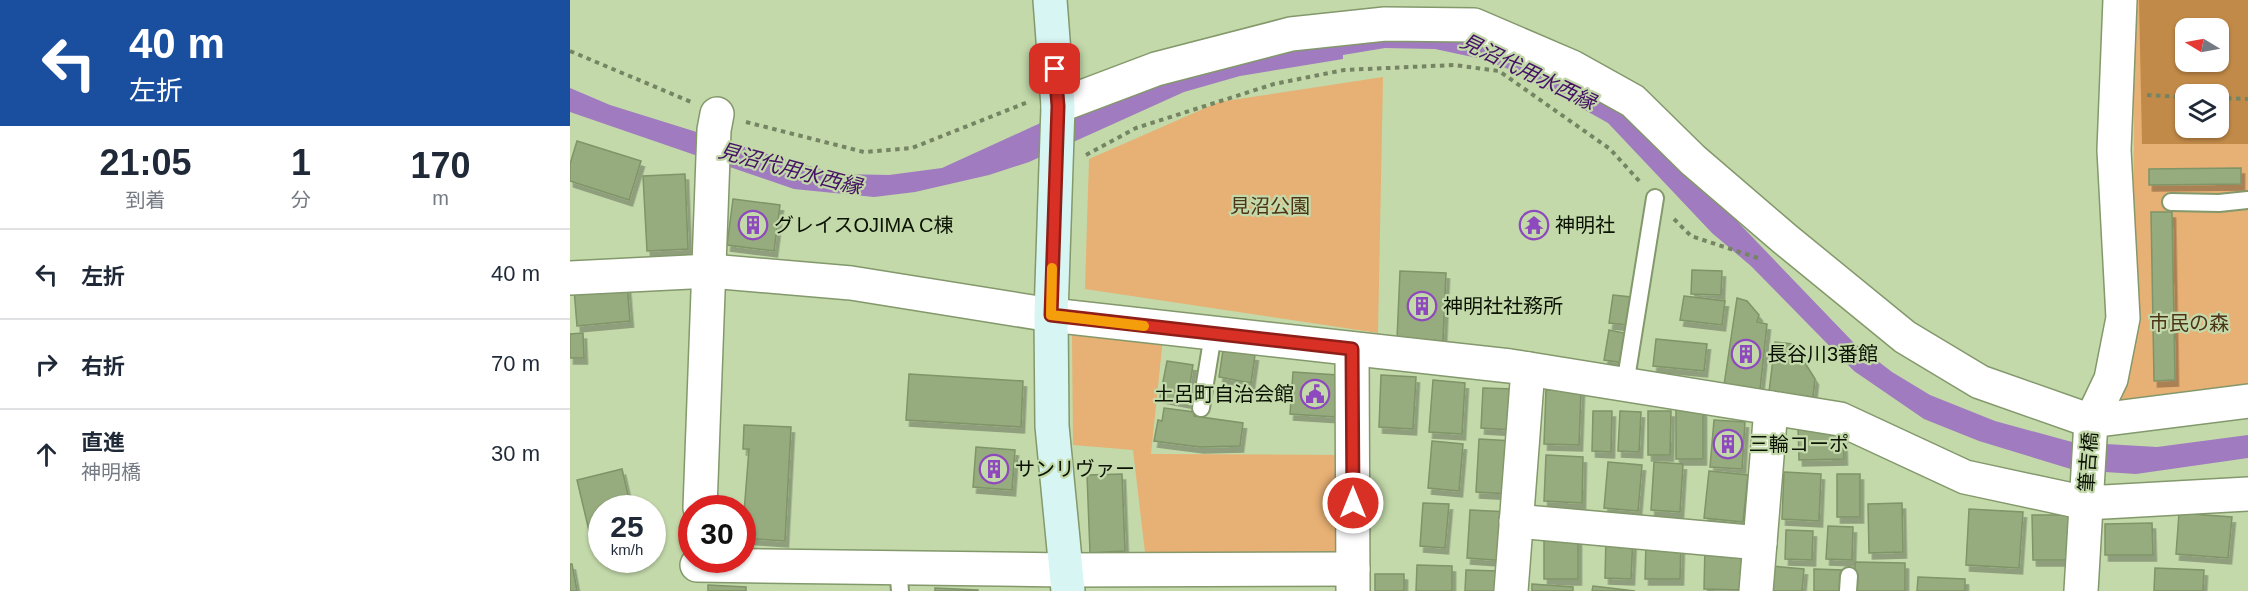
<!DOCTYPE html>
<html lang="ja">
<head>
<meta charset="utf-8">
<style>
	:root { --surface:#fff; --page:#f2f2f3; --text:#1f2937; --muted:#747a83; --line:#e0e1e3 }
	body { margin:0; font-family:Helvetica,"Noto Sans JP",sans-serif; background:var(--page); color:var(--text); height:100vh; display:flex; flex-direction:column; font-size:22px; white-space:nowrap }
	* { box-sizing:border-box; margin:0 }
	p { font-size:20px; color:var(--muted) }
	.icon { flex:none; width:33px; height:33px; fill:none; stroke:currentColor; stroke-width:2; stroke-linecap:round; stroke-linejoin:round }
	.map { position:relative; flex:1; overflow:hidden }
	.drawer { display:flex; flex-direction:column; background:var(--surface); width:570px }
	.drawer>* { flex:none }
	.top-card { background:#1a4fa0; color:#fff; overflow:hidden }
	.needle { width:39px; rotate:280deg }
	.buttons { position:absolute; left:1605px; top:18px; display:grid; gap:12px }
	.buttons a { display:grid; place-items:center; width:54px; height:54px; border-radius:12px; background:var(--surface); box-shadow:0 2px 4px #0004; font-size:30px }
	.speed { position:absolute; left:18px; top:495px; display:flex; gap:12px; font-size:30px; font-weight:700; text-align:center }
	.speed>* { display:grid; place-content:center; width:78px; height:78px; border-radius:50%; background:var(--surface); box-shadow:0 2px 4px #0004; line-height:1 }
	.speed small { font-size:15px; font-weight:400 }
	.speed .limit { border:9px solid #d22; background:#fff; color:#111 }
	.pin { position:absolute; display:grid; place-items:center; width:51px; height:51px; color:#fff; margin:-26px; border-radius:12px; box-shadow:0 3px 9px #0006 }
	.me { position:absolute; width:66px; margin:-33px; rotate:0deg; stroke-linejoin:round; filter:drop-shadow(0 0 4px #0008) }
	.turn { display:flex; align-items:center; gap:21px; height:126px; padding:0 30px; font-size:27px }
	.turn .icon { width:78px; height:78px; stroke-width:2.5 }
	.turn b { display:block; font-size:42px; line-height:51px }
	.eta { display:flex; justify-content:space-evenly; align-items:center; height:102px; text-align:center }
	.eta b { font-size:36px; font-weight:700; line-height:42px }
	ul { padding:0; list-style:none }
	li { display:flex; align-items:center; gap:18px; height:90px; padding:0 30px; border-top:2px solid var(--line) }
	li div { flex:1 }
	li b { display:block; font-size:22px }
	li em { font-style:normal }
	main { display:flex; flex:1; min-height:0 }
	.map>svg:first-child { display:block }
</style>
</head>
<body>
<main>
<section class="drawer">
<div class="top-card">
<div class="turn"><svg class="icon" aria-label="left" viewBox="0 0 24 24"><path d="M17 20v-9H6M10 6l-5 5 5 5"/></svg><div><b>40 m</b>左折</div></div>
</div>
<div class="eta">
<div><b>21:05</b><p>到着</p></div>
<div><b>1</b><p>分</p></div>
<div><b>170</b><p>m</p></div>
</div>
<ul>
<li><svg class="icon" aria-label="left" viewBox="0 0 24 24"><path d="M17 20v-9H6M10 6l-5 5 5 5"/></svg><div><b>左折</b></div><em>40 m</em></li>
<li><svg class="icon" aria-label="right" viewBox="0 0 24 24"><path d="M7 20v-9h11M14 6l5 5-5 5"/></svg><div><b>右折</b></div><em>70 m</em></li>
<li><svg class="icon" aria-label="ahead" viewBox="0 0 24 24"><path d="M12 20V5M6 11l6-6 6 6"/></svg><div><b>直進</b><p>神明橋</p></div><em>30 m</em></li>
</ul>
</section>
<div class="map">
<svg width="1678" height="591" viewBox="0 0 1678 591">
	<defs>
		<filter id="shadow"><feDropShadow dx="3.5" dy="6" stdDeviation="0" flood-color="#0004"/></filter>
	</defs>
	<rect width="100%" height="100%" fill="#c3d9aa"/>
	<g fill="#e7b074" fill-rule="evenodd">
		<path d="M 1563,0 L 1678,0 L 1678,386 L 1547,401 L 1561,325 L 1564,146 ZM 1616,28 L 1648,28 L 1648,62 L 1616,62 ZM 1616,94 L 1648,94 L 1648,128 L 1616,128 Z"/>
		<path d="M 813,77 L 808,333 L 515,289 L 519,159 L 649,102 Z"/>
		<path d="M 515,325 L 593,338 L 581,454 L 775,455 L 774,557 L 576,561 L 563,450 L 503,445 L 502,334 Z"/>
	</g>
	<path fill="#c28a48" fill-rule="evenodd" d="M 1569,0 L 1678,0 L 1678,144 L 1572,144 ZM 1616,28 L 1648,28 L 1648,62 L 1616,62 ZM 1616,94 L 1648,94 L 1648,128 L 1616,128 Z"/>
	<path fill="#a07bbf" d="M 806,30 L 924,42 L 1054,112 L 1115,167 L 1283,342 L 1322,372 L 1360,395 L 1425,421 L 1502,442 L 1587,447 L 1678,435 L 1678,458 L 1566,474 L 1504,470 L 1409,441 L 1354,419 L 1284,371 L 1181,266 L 1142,233 L 1038,123 L 949,73 L 912,59 L 865,49 L 815,48 L 773,55 L 773,59 L 670,76 L 614,92 L 459,162 L 419,175 L 345,192 L 304,197 L 224,189 L 0,112 L 0,88 L 40,105 L 223,162 L 271,174 L 319,175 L 372,168 L 514,103 L 580,80 Z"/>
	<g fill="#97ac7e" stroke="#7f9467" stroke-width="1.5" filter="url(#shadow)">
		<path d="M 7,141 L 71,161 L 59,200 L 0,181 L 0,164 Z"/>
		<path d="M 1671,168 L 1671,184 L 1579,185 L 1579,169 Z"/>
		<path d="M 115,174 L 118,249 L 77,251 L 73,176 Z"/>
		<path d="M 163,199 L 210,205 L 204,251 L 157,245 Z"/>
		<path d="M 1581,212 L 1602,212 L 1605,380 L 1584,381 Z"/>
		<path d="M 1122,270 L 1152,271 L 1151,295 L 1121,294 Z"/>
		<path d="M 830,271 L 876,273 L 873,341 L 827,339 Z"/>
		<path d="M 57,284 L 60,321 L 7,326 L 4,289 Z"/>
		<path d="M 1043,295 L 1061,297 L 1057,325 L 1039,323 Z"/>
		<path d="M 1114,296 L 1155,301 L 1152,325 L 1110,320 Z"/>
		<path d="M 1167,298 L 1177,301 L 1189,315 L 1187,322 L 1197,324 L 1190,390 L 1154,385 Z"/>
		<path d="M 1039,330 L 1059,334 L 1054,363 L 1034,360 Z"/>
		<path d="M 13,333 L 14,358 L 0,358 L 0,334 Z"/>
		<path d="M 1086,339 L 1137,344 L 1134,371 L 1083,366 Z"/>
		<path d="M 1205,342 L 1223,344 L 1245,379 L 1243,397 L 1199,392 Z"/>
		<path d="M 653,350 L 685,355 L 681,383 L 649,377 Z"/>
		<path d="M 597,361 L 623,365 L 617,402 L 590,397 Z"/>
		<path d="M 723,372 L 768,375 L 766,417 L 720,414 Z"/>
		<path d="M 339,374 L 453,381 L 451,427 L 336,420 Z"/>
		<path d="M 811,375 L 846,377 L 843,429 L 809,427 Z"/>
		<path d="M 863,380 L 895,383 L 892,434 L 859,432 Z"/>
		<path d="M 913,388 L 945,389 L 943,430 L 911,428 Z"/>
		<path d="M 976,390 L 1011,390 L 1009,445 L 974,444 Z"/>
		<path d="M 594,408 L 624,412 L 624,416 L 673,423 L 670,446 L 630,447 L 584,441 L 588,420 L 592,421 Z"/>
		<rect x="1106" y="408" width="27" height="51"/>
		<path d="M 1023,411 L 1042,411 L 1041,452 L 1022,451 Z"/>
		<path d="M 1050,411 L 1071,412 L 1069,452 L 1048,451 Z"/>
		<path d="M 1078,411 L 1101,411 L 1100,455 L 1078,455 Z"/>
		<path d="M 1144,420 L 1175,422 L 1172,469 L 1140,467 Z"/>
		<path d="M 174,425 L 221,427 L 215,541 L 172,538 L 179,449 L 173,449 Z"/>
		<path d="M 1273,425 L 1274,459 L 1229,460 L 1228,426 Z"/>
		<path d="M 909,439 L 944,441 L 941,494 L 906,492 Z"/>
		<path d="M 862,441 L 893,444 L 889,491 L 858,488 Z"/>
		<path d="M 406,447 L 445,450 L 442,490 L 403,487 Z"/>
		<path d="M 976,455 L 1013,457 L 1012,503 L 974,501 Z"/>
		<path d="M 1038,462 L 1072,465 L 1068,511 L 1034,508 Z"/>
		<path d="M 1084,462 L 1113,464 L 1110,512 L 1081,510 Z"/>
		<path d="M 52,469 L 61,508 L 32,508 L 32,532 L 20,535 L 7,480 Z"/>
		<path d="M 1139,471 L 1178,475 L 1173,522 L 1134,518 Z"/>
		<path d="M 1214,472 L 1251,474 L 1249,521 L 1212,519 Z"/>
		<path d="M 552,474 L 555,551 L 520,553 L 517,475 Z"/>
		<rect x="1267" y="474" width="23" height="43"/>
		<path d="M 853,503 L 879,504 L 875,548 L 850,546 Z"/>
		<path d="M 1332,503 L 1333,552 L 1299,553 L 1298,504 Z"/>
		<path d="M 1399,509 L 1453,512 L 1449,568 L 1396,565 Z"/>
		<path d="M 900,510 L 940,512 L 938,561 L 897,558 Z"/>
		<path d="M 1609,513 L 1662,517 L 1658,558 L 1606,554 Z"/>
		<path d="M 1462,515 L 1499,515 L 1499,560 L 1463,560 Z"/>
		<path d="M 1582,523 L 1583,555 L 1535,555 L 1535,524 Z"/>
		<path d="M 1258,526 L 1283,527 L 1282,560 L 1256,559 Z"/>
		<path d="M 1216,530 L 1243,531 L 1242,560 L 1215,559 Z"/>
		<rect x="974" y="535" width="34" height="44"/>
		<path d="M 1036,536 L 1063,537 L 1061,579 L 1035,578 Z"/>
		<path d="M 1076,541 L 1111,542 L 1110,579 L 1075,579 Z"/>
		<path d="M 1135,546 L 1172,547 L 1171,590 L 1134,589 Z"/>
		<path d="M 1285,562 L 1335,563 L 1335,591 L 1285,591 Z"/>
		<path d="M 0,564 L 2,564 L 7,591 L 0,591 Z"/>
		<path d="M 847,565 L 882,566 L 882,591 L 846,591 Z"/>
		<path d="M 1201,566 L 1234,569 L 1232,591 L 1199,591 Z"/>
		<path d="M 1585,568 L 1634,570 L 1633,591 L 1584,591 Z"/>
		<path d="M 1244,569 L 1274,570 L 1273,591 L 1244,591 Z"/>
		<path d="M 896,570 L 928,571 L 927,591 L 895,591 Z"/>
		<rect x="805" y="574" width="29" height="17"/>
		<path d="M 1348,577 L 1395,579 L 1395,591 L 1347,591 Z"/>
		<path d="M 962,584 L 1003,587 L 1003,591 L 962,591 Z"/>
		<path d="M 138,585 L 176,587 L 176,591 L 138,591 Z"/>
		<path d="M 1023,586 L 1065,591 L 1022,591 Z"/>
		<path d="M 365,588 L 408,590 L 408,591 L 365,591 Z"/>
	</g>
	<g fill="none" stroke-linecap="round" stroke-linejoin="round">
		<g stroke="#83986b" stroke-width="20">
			<g id="lane">
				<path d="M 1601,202 L 1649,203 L 1678,200"/>
				<path d="M 1055,385 L 1085,198"/>
				<path d="M 631,408 L 643,334"/>
				<path d="M 328,568 L 330,591"/>
				<path d="M 1278,591 L 1279,576"/>
			</g>
		</g>
		<g stroke="#83986b" stroke-width="36">
			<g id="street">
				<path d="M 488,106 L 586,69 L 721,34 L 815,24 L 904,25 L 1002,67 L 1063,101 L 1123,160 L 1215,239 L 1335,337 L 1410,382 L 1521,421 L 1678,401"/>
				<path d="M 0,278 L 140,271 L 281,283 L 481,315 L 940,366 L 1270,419 L 1395,477 L 1516,503 L 1678,494"/>
				<path d="M 782,349 L 783,589"/>
				<path d="M 130,508 L 144,130 L 147,114"/>
				<path d="M 946,521 L 1190,543"/>
				<path d="M 127,565 L 495,570 L 783,569"/>
				<path d="M 941,591 L 958,369"/>
				<path d="M 1186,591 L 1201,408"/>
				<path d="M 1511,591 L 1521,421 L 1541,379 L 1553,318 L 1544,150 L 1550,0"/>
			</g>
		</g>
		<g stroke="#83986b" stroke-width="36">
			<path id="secondary" d="M 480,0 L 488,106 L 481,315 L 482,426 L 498,591"/>
		</g>
		<g stroke="#758563" stroke-width="4" stroke-dasharray="4.5 4.5" stroke-linecap="butt">
			<path d="M 0,51 L 121,102"/>
			<path d="M 1577,95 L 1616,97"/>
			<path d="M 1648,98 L 1678,99"/>
			<path d="M 176,122 L 294,152 L 342,148 L 458,102"/>
			<path d="M 516,155 L 566,128 L 704,84 L 774,70 L 884,65 L 929,71 L 1040,149 L 1071,183"/>
			<path d="M 1104,219 L 1121,236 L 1188,258"/>
		</g>
		<use href="#lane" stroke="#fff" stroke-width="16"/>
		<use href="#street" stroke="#fff" stroke-width="33"/>
		<use href="#secondary" stroke="#d7f5f3" stroke-width="33"/>
	</g>
	<g fill="none" stroke-linecap="round" stroke-linejoin="round">
		<g stroke="#8d1f18" stroke-width="15">
			<path id="route" d="M 485,69 L 488,106 L 481,315 L 782,349 L 783,503"/>
		</g>
		<use href="#route" stroke="#d93025" stroke-width="10"/>
		<path stroke="#f59e0b" stroke-width="10" d="M 482,268 L 481,315 L 574,326"/>
	</g>
	<defs>
		<g id="building-ring" transform="scale(1.5)"><circle r="9.5" fill="#c3d9aa" stroke="#8d49bd" stroke-width="1.5"/><path d="M-4-6H4V6H1V3H-1V6H-4ZM-2.5-4.3h1.7v1.8h-1.7ZM.8-4.3h1.7v1.8H.8ZM-2.5-1h1.7V.8h-1.7ZM.8-1h1.7V.8H.8Z" fill="#8d49bd"/></g>
		<g id="temple-ring" transform="scale(1.5)"><circle r="9.5" fill="#c3d9aa" stroke="#8d49bd" stroke-width="1.5"/><path d="M0-6L5-2H3V0L6.5 2.5H4V6H1.5V3h-3V6H-4V2.5H-6.5L-3 0V-2H-5Z" fill="#8d49bd"/></g>
		<g id="civic-ring" transform="scale(1.5)"><circle r="9.5" fill="#c3d9aa" stroke="#8d49bd" stroke-width="1.5"/><path d="M-.6-6.5H3V-4.5H.6V-3L4-1V1h2V6H-6V1h2V-1L-.6-3ZM-1.2 2.5V6h2.4V2.5Z" fill="#8d49bd"/></g>
	</defs>
	<g fill-rule="evenodd">
		<use href="#building-ring" x="183" y="225"/>
		<use href="#temple-ring" x="964" y="225"/>
		<use href="#building-ring" x="852" y="306"/>
		<use href="#building-ring" x="1176" y="354"/>
		<use href="#civic-ring" x="745" y="394"/>
		<use href="#building-ring" x="1158" y="444"/>
		<use href="#building-ring" x="424" y="469"/>
	</g>
	<g text-anchor="middle" stroke-width="4.5" stroke-linejoin="round" paint-order="stroke">
		<g font-size="20" fill="#4d3418" stroke="#c3d9aa">
			<text x="700" y="213">見沼公園</text>
			<text x="1619" y="330">市民の森</text>
		</g>
		<g font-size="20" fill="#0b1203" stroke="#c3d9aa" text-anchor="start">
			<text x="204" y="232">グレイスOJIMA C棟</text>
			<text x="985" y="232">神明社</text>
			<text x="873" y="313">神明社社務所</text>
			<text x="1197" y="361">長谷川3番館</text>
			<text x="724" y="401" text-anchor="end">土呂町自治会館</text>
			<text x="1179" y="451">三輪コーポ</text>
			<text x="445" y="476">サンリヴァー</text>
		</g>
		<g font-size="20" fill="#0b1203" stroke="#c3d9aa">
			<text transform="translate(1518 462) rotate(-86)" y="7">筆吉橋</text>
		</g>
		<g font-size="21" font-style="italic" fill="#451265" stroke="#c3d9aa">
			<text transform="translate(958 72) rotate(26)" y="7">見沼代用水西縁</text>
			<text transform="translate(220 169) rotate(15)" y="7">見沼代用水西縁</text>
		</g>
	</g>
</svg>
<div class="buttons">
<a><svg class="needle" viewBox="-14 -14 28 28"><path d="M0-13l5 13h-10z" fill="#e53935"/><path d="M0 13l5-13h-10z" fill="#747a83"/></svg></a>
<a><svg class="icon" aria-label="layers" viewBox="0 0 24 24"><path d="M12 4l9 5-9 5-9-5zM3 14l9 5 9-5"/></svg></a>
</div>
<div class="speed"><div>25<small>km/h</small></div><div class="limit">30</div></div>
<div class="pin" style="left:485px;top:69px;background:#d93025"><svg class="icon" aria-label="arrive" viewBox="0 0 24 24"><path d="M6 21V4h12l-3 4 3 4H6"/></svg></div>
<svg class="me" style="left:783px;top:503px" viewBox="-20 -20 40 40"><circle r="17" fill="#d93025" stroke="#fff" stroke-width="3"/><path d="M0-11L8 9 0 5-8 9z" fill="#fff"/></svg>
</div>
</main>
</body>
</html>
